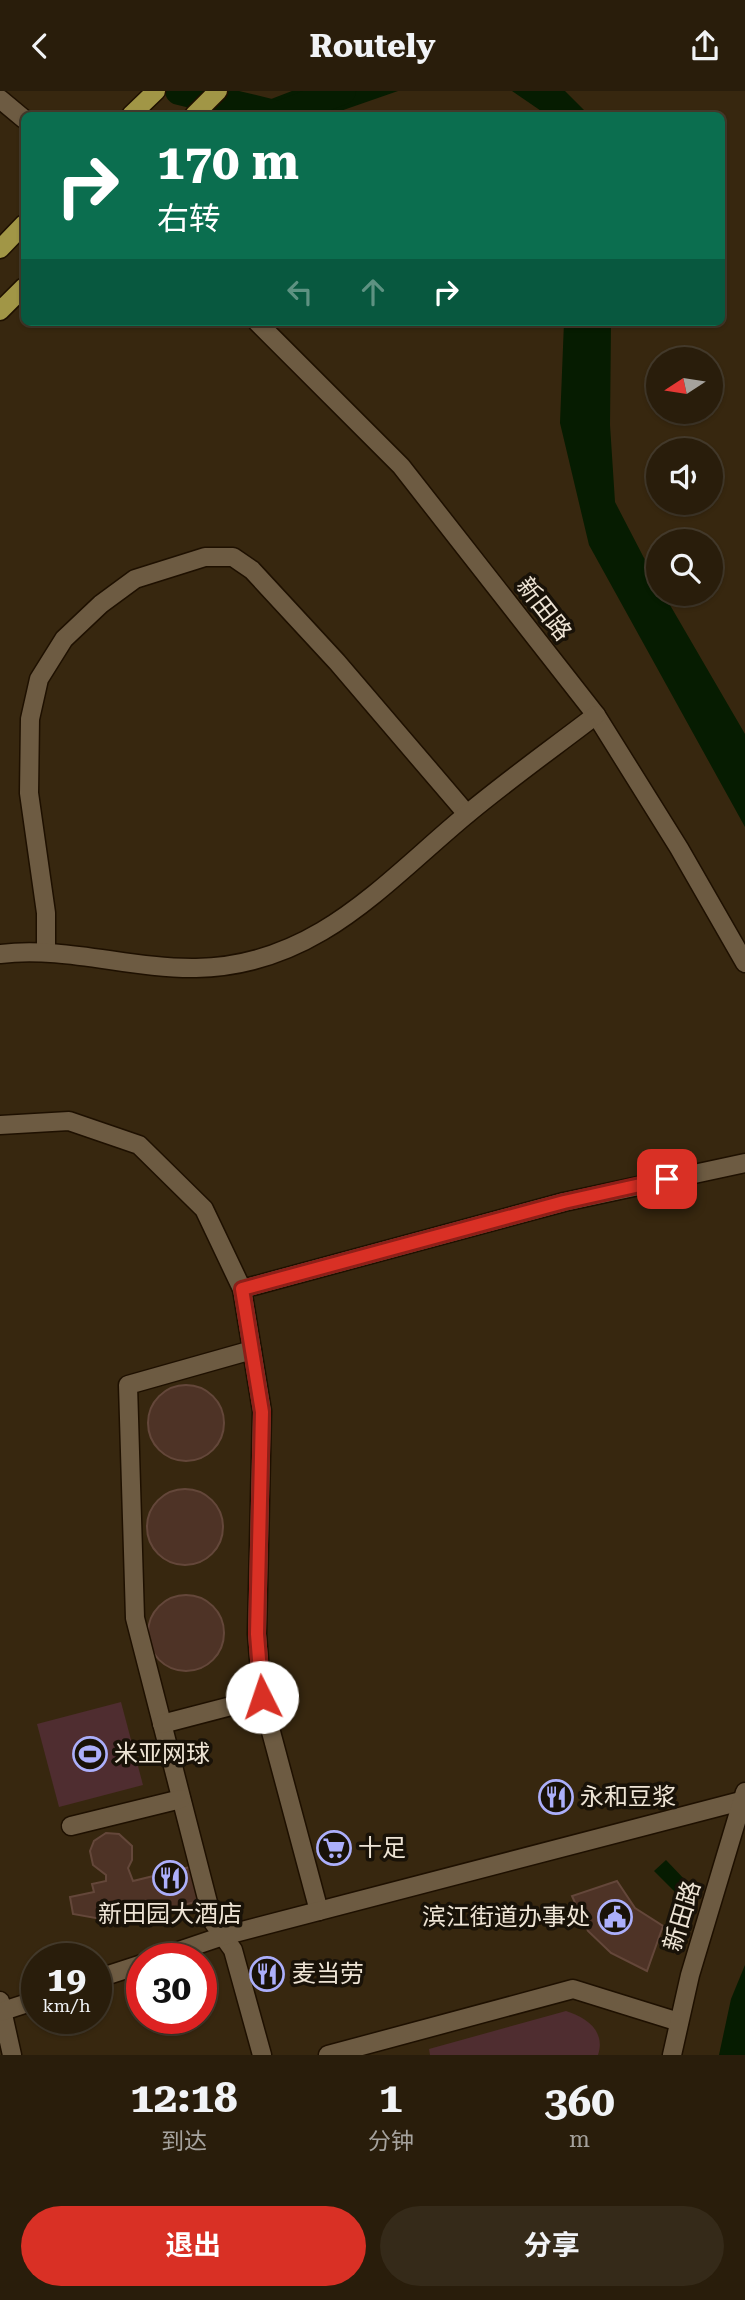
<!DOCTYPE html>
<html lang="zh">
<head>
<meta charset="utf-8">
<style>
	:root { --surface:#291d0b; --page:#352a19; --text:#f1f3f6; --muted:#a5a29d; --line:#453b2c; --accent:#d93025 }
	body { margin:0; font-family:"Roboto Serif","Noto Sans SC",serif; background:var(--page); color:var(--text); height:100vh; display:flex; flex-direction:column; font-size:26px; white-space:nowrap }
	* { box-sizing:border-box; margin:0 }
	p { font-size:23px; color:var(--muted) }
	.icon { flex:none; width:38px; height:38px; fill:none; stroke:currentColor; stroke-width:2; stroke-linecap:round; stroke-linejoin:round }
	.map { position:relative; height:1964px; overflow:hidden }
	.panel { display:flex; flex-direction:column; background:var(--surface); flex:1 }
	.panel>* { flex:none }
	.guide { position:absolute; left:21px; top:21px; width:704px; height:214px; border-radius:10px; box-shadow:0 2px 5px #0004,0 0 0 2px var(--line); background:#0b6e4f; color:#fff; overflow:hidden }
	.needle { width:46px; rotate:258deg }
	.controls { position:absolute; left:646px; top:256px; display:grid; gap:14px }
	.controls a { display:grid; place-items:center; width:77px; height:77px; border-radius:50%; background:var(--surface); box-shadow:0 2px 5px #0004,0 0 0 2px var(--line); font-size:35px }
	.speed { position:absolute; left:21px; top:1852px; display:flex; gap:14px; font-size:35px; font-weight:700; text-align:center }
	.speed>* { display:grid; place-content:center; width:91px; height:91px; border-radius:50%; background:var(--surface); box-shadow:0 2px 5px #0004,0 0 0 2px var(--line); line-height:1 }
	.speed small { font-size:18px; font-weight:400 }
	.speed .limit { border:10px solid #d22; background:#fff; color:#111 }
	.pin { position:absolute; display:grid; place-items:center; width:60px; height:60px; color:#fff; margin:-30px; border-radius:14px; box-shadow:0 4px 10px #0006 }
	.me { position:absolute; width:77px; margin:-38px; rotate:356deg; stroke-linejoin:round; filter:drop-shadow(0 0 5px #0008) }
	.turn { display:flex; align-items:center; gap:24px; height:147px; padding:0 21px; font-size:32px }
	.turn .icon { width:91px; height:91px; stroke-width:2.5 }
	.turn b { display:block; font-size:49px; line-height:60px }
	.lanes { display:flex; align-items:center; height:66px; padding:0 21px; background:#0003; justify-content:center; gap:35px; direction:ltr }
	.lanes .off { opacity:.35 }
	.eta { display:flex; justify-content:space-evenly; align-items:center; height:119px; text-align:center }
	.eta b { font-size:42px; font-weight:700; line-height:49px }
	.primary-button { display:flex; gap:14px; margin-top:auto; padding:14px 21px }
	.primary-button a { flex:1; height:80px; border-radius:42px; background:var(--accent); color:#fff; font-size:28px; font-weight:700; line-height:80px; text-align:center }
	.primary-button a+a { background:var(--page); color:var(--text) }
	header { display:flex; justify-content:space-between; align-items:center; height:91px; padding:0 21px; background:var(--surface); font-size:32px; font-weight:700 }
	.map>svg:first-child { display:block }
</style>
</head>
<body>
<header><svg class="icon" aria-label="back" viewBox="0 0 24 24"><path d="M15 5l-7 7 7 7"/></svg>Routely<svg class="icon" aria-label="share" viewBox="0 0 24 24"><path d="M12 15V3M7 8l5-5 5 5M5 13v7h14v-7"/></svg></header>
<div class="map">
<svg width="745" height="1964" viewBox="0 0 745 1964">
	<rect width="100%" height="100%" fill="#37270f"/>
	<g fill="#4f2d30">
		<path d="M 121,1611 L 143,1694 L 59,1716 L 37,1633 Z"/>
		<path d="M 566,1920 C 586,1926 606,1940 598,1964 L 430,1964 L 429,1958 Z"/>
	</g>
	<g fill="#061c01">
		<path d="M 292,0 L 398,0 L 329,24 L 262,24 L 266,10 Z"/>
		<path d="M 512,0 L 565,0 L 589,24 L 547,24 Z"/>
		<path d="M 564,231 L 611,231 L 610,334 L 615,411 L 658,494 L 658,502 L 663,502 L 745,643 L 745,736 L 589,454 L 560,332 Z"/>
		<path d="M 666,1769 L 687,1791 L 675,1801 L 654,1780 Z"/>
		<path d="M 745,1874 L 745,1964 L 719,1964 L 731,1908 Z"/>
	</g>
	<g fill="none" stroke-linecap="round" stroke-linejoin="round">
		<path stroke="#061c01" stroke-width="28" d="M 179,0 L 279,24 L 342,0"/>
	</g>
	<g fill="#4e3326" stroke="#64473a" stroke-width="2">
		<circle cx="186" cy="1332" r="38"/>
		<circle cx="185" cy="1436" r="38"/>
		<circle cx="186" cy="1542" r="38"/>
		<path d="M 106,1742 L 119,1743 L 132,1755 L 132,1769 L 128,1777 L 133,1790 L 190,1776 L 199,1810 L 118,1831 L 73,1823 L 70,1806 L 94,1801 L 92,1793 L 106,1790 L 106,1784 L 93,1774 L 90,1760 L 94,1750 Z"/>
		<path d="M 617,1790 L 635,1817 L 663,1835 L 647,1880 L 611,1862 L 588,1840 L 572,1805 Z"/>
	</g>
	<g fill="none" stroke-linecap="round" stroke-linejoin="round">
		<g stroke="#1e1000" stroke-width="21">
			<g id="minor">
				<path d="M 0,8 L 24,28"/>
				<path d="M 257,231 L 401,375 L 596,624 L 679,757 L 745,872"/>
				<path d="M 46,861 L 46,822 L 29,702 L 30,628 L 39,588 L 64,548 L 101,513 L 135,488 L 205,466 L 233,466 L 252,479 L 337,571 L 467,723"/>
				<path d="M 0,863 C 66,855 130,878 196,877 C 315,875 382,794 466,724 C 508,689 553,657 596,624"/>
				<path d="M 0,1034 L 69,1030 L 139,1054 L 204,1118 L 242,1198 L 262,1320 L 257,1543 L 262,1607 L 319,1820"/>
				<path d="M 242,1198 L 564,1111 L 745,1072"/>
				<path d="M 252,1259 L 128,1294 L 135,1527 L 213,1831 L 233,1859 L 262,1964"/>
				<path d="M 162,1633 L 262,1607"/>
				<path d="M 71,1735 L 181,1708"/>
				<path d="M 158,1867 L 223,1845 L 741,1710 L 745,1712"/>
				<path d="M 96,1888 L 142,1873"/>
				<path d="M 0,1910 L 12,1964"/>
				<path d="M 0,1921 L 37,1909"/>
				<path d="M 328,1964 L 573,1898 L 679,1931"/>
				<path d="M 672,1964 L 690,1884 L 745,1701"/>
			</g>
		</g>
		<g stroke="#1e1000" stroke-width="21">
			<g id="major">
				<path d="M 131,24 L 156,0"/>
				<path d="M 194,24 L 218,0"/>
				<path d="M 0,158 L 24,133"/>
				<path d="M 0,220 L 24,196"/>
			</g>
		</g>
		<use href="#minor" stroke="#6d5b42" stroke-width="18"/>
		<use href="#major" stroke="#a19646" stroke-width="18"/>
	</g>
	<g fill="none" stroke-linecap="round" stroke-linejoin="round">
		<g stroke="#8d1f18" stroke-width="18">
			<path id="route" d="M 262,1606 L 257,1543 L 262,1321 L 242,1198 L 564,1111 L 667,1088"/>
		</g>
		<use href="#route" stroke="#d93025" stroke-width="12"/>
	</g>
	<defs>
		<g id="stadium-ring" transform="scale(1.75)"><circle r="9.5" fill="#191208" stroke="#acaffb" stroke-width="1.5"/><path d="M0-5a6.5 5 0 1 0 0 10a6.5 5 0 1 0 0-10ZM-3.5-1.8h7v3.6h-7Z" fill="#acaffb"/></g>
		<g id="restaurant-ring" transform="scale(1.75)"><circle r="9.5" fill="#191208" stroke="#acaffb" stroke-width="1.5"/><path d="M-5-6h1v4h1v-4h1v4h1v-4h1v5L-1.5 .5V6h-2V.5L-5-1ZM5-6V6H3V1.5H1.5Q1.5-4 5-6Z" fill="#acaffb"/></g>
		<g id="supermarket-ring" transform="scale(1.75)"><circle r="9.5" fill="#191208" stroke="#acaffb" stroke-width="1.5"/><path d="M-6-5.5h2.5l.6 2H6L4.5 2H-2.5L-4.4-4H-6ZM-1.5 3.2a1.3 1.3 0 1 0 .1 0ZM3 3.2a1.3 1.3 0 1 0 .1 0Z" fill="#acaffb"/></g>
		<g id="civic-ring" transform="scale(1.75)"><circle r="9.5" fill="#191208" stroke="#acaffb" stroke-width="1.5"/><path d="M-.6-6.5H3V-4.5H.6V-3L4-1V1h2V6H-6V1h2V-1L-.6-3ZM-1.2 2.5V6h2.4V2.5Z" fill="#acaffb"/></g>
	</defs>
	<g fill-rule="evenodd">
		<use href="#stadium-ring" x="90" y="1663"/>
		<use href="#restaurant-ring" x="556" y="1706"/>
		<use href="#supermarket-ring" x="334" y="1757"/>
		<use href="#restaurant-ring" x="170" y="1787"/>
		<use href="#civic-ring" x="615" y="1826"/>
		<use href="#restaurant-ring" x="267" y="1883"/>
	</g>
	<g text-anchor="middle" stroke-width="7" stroke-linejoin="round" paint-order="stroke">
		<g font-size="24" fill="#eee4d5" stroke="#191208">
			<text transform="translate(544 518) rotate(52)" y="8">新田路</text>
			<text transform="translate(682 1825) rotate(-73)" y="8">新田路</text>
		</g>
		<g font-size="24" fill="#eee4d5" stroke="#191208" text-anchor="start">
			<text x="114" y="1671">米亚网球</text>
			<text x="580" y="1714">永和豆浆</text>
			<text x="358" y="1765">十足</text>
			<text x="170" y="1831" text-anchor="middle">新田园大酒店</text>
			<text x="590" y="1834" text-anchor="end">滨江街道办事处</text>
			<text x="292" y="1891">麦当劳</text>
		</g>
	</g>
</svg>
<div class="controls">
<a><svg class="needle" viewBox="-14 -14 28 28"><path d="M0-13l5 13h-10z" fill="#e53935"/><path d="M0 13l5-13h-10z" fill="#a5a29d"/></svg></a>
<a><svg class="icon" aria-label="sound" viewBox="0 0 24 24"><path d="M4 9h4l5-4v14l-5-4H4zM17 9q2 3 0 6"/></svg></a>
<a><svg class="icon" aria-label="search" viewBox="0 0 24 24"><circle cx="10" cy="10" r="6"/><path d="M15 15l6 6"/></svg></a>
</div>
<div class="speed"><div>19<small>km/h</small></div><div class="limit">30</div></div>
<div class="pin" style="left:667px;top:1088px;background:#d93025"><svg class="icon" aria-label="arrive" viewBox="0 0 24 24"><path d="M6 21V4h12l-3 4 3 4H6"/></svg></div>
<svg class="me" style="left:262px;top:1606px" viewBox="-20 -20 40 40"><circle r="19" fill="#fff"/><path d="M0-13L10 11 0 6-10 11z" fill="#d93025"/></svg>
<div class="guide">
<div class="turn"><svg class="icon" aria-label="right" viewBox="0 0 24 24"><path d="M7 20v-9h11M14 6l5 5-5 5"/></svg><div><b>170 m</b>右转</div></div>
<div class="lanes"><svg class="icon off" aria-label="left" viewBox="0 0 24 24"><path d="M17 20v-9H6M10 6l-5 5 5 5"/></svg><svg class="icon off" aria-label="ahead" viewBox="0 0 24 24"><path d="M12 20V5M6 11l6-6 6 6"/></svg><svg class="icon" aria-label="right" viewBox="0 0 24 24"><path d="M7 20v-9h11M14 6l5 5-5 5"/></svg></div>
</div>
</div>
<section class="panel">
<div class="eta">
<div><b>12:18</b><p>到达</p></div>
<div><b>1</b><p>分钟</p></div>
<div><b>360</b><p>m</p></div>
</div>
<div class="primary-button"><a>退出</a><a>分享</a></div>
</section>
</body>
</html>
